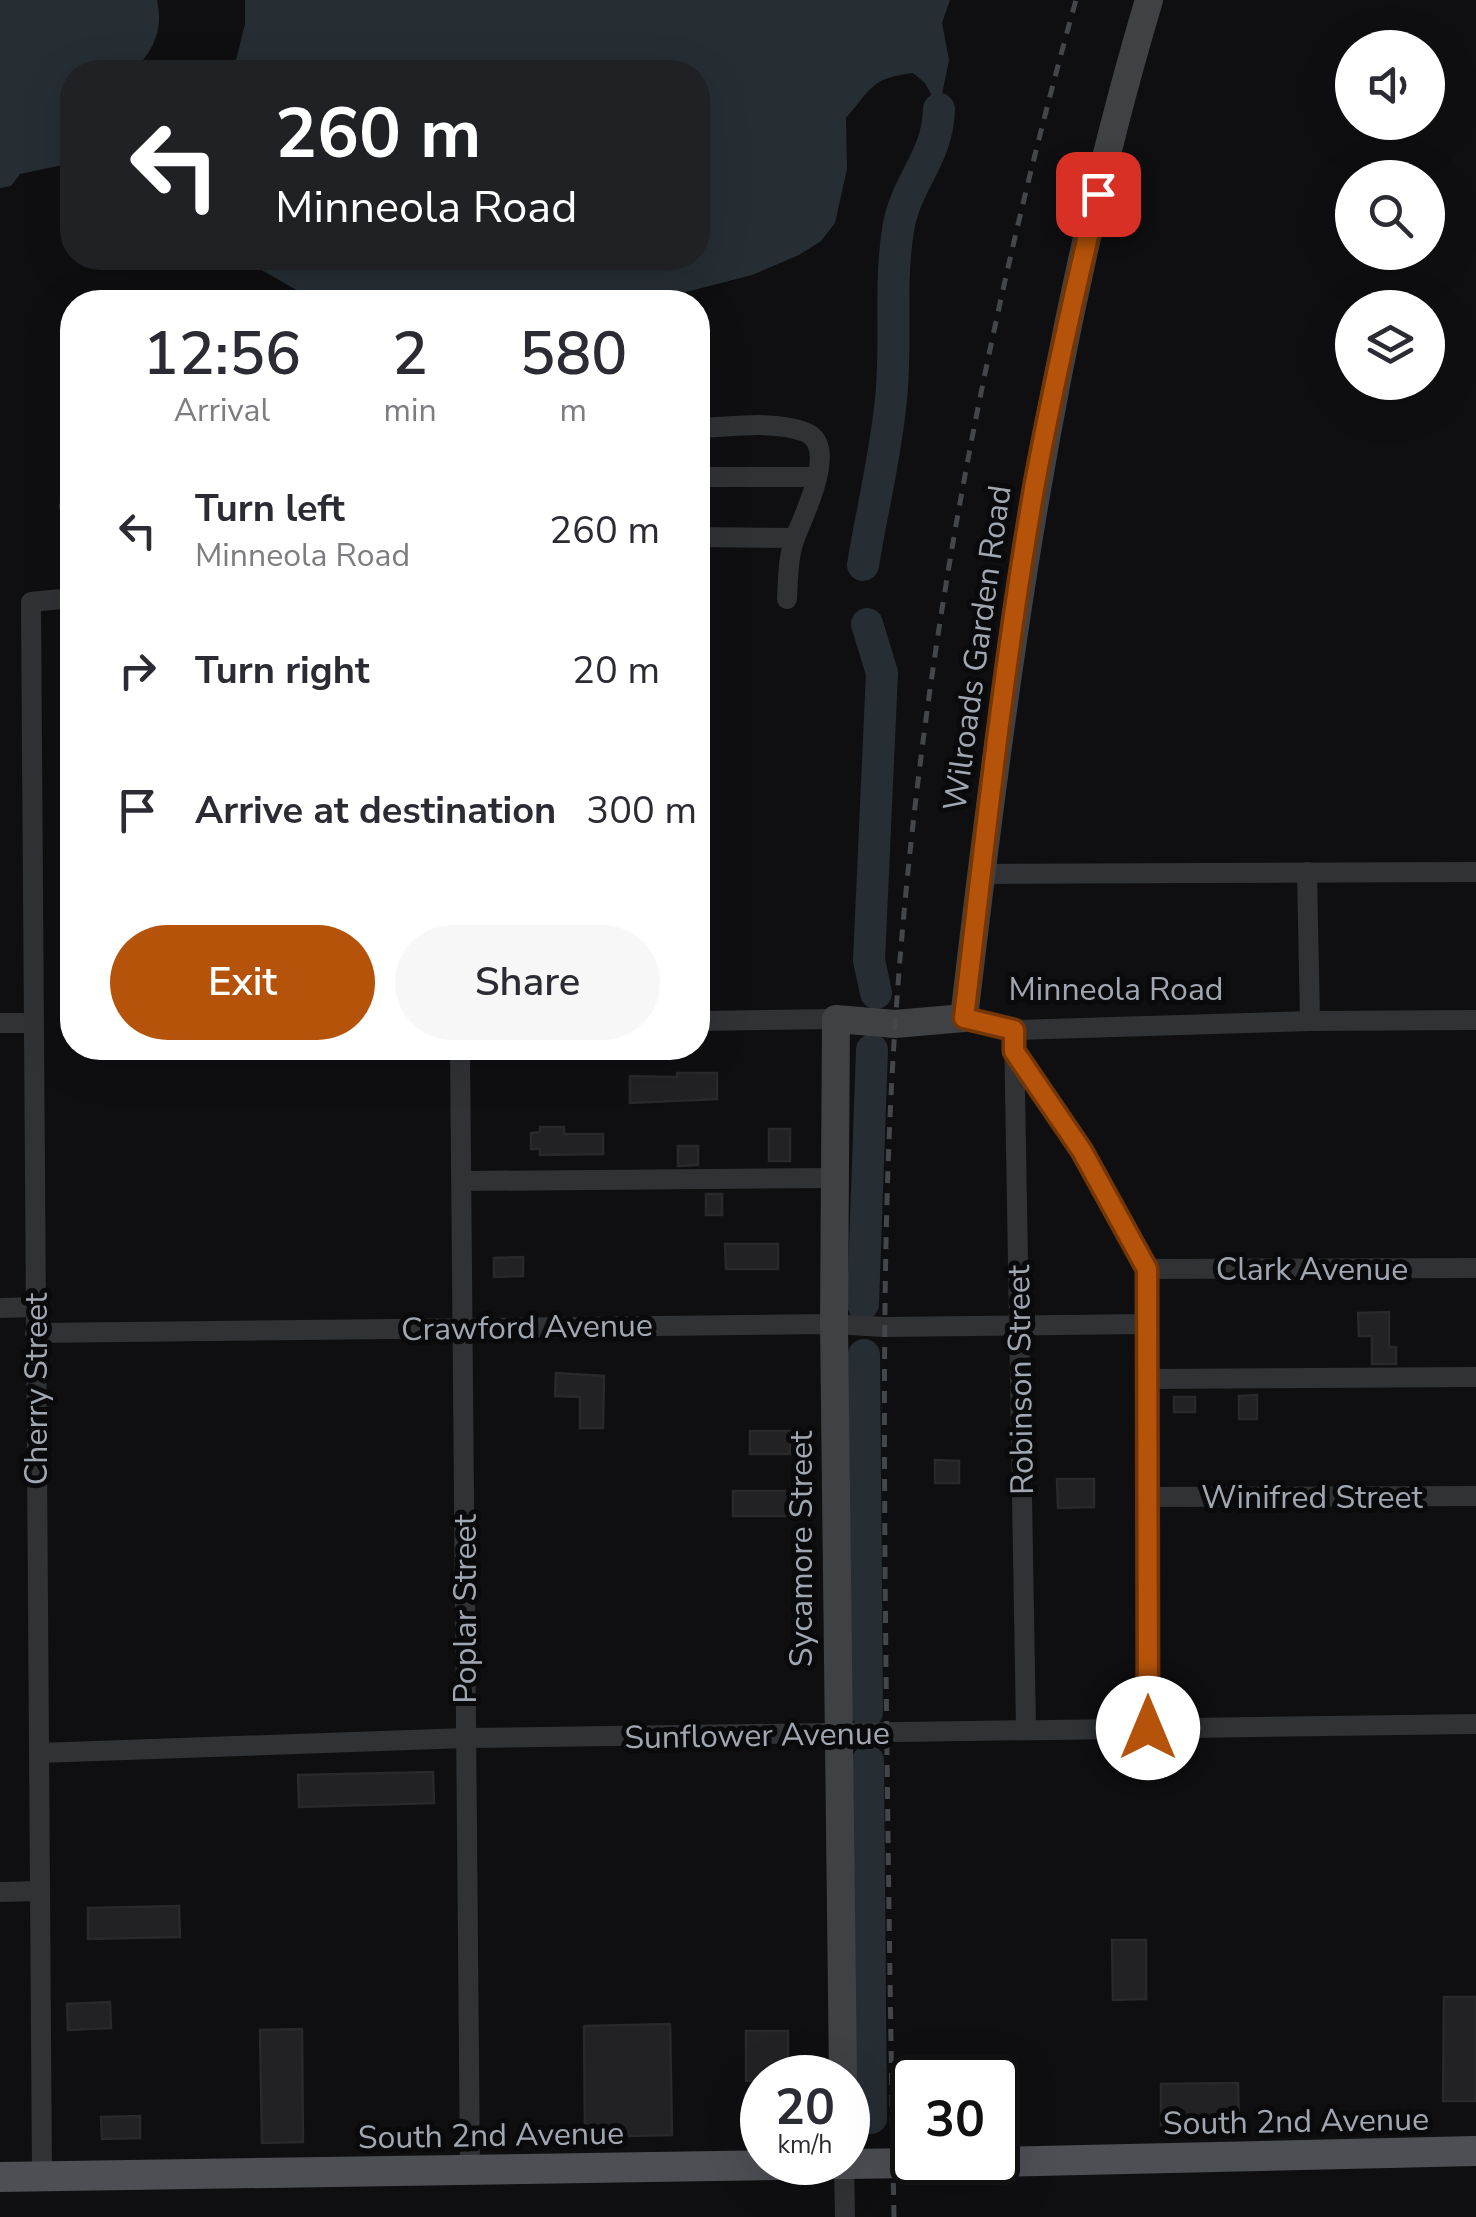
<!DOCTYPE html>
<html lang="en">
<head>
<meta charset="utf-8">
<style>
	:root { --surface:#fff; --page:#f7f7f7; --text:#2b2b33; --muted:#7c7c81; --accent:#b45309 }
	body { margin:0; font-family:"Nunito Sans",sans-serif; background:var(--page); color:var(--text); height:100vh; display:flex; flex-direction:column; font-size:38px; white-space:nowrap }
	* { box-sizing:border-box; margin:0 }
	p { font-size:32px; color:var(--muted) }
	.icon { flex:none; width:55px; height:55px; fill:none; stroke:currentColor; stroke-width:2; stroke-linecap:round; stroke-linejoin:round }
	.map { position:relative; flex:1; overflow:hidden }
	.panel { position:absolute; left:60px; top:290px; width:650px; height:770px; display:flex; flex-direction:column; background:var(--surface); border-radius:40px; box-shadow:0 10px 40px #0002 }
	.panel>* { flex:none }
	.banner { position:absolute; left:60px; top:60px; width:650px; height:210px; border-radius:40px; box-shadow:0 10px 40px #0002; background:#202124; color:#fff; overflow:hidden }
	.controls { position:absolute; left:1335px; top:30px; display:grid; gap:20px }
	.controls a { display:grid; place-items:center; width:110px; height:110px; border-radius:50%; background:var(--surface); box-shadow:0 10px 40px #0002; font-size:50px }
	.speed { position:absolute; left:740px; top:2055px; display:flex; gap:20px; font-size:50px; font-weight:700; text-align:center }
	.speed>* { display:grid; place-content:center; width:130px; height:130px; border-radius:50%; background:var(--surface); box-shadow:0 10px 40px #0002; line-height:1 }
	.speed small { font-size:25px; font-weight:400 }
	.speed .limit { border:5px solid #111; border-radius:15px; background:#fff; color:#111 }
	.pin { position:absolute; display:grid; place-items:center; width:85px; height:85px; color:#fff; margin:-42px; border-radius:20px; box-shadow:0 5px 15px #0006 }
	.me { position:absolute; width:110px; margin:-55px; rotate:0deg; stroke-linejoin:round; filter:drop-shadow(0 0 8px #0008) }
	.turn { display:flex; align-items:center; gap:35px; height:210px; padding:0 50px; font-size:45px }
	.turn .icon { width:130px; height:130px; stroke-width:2.5 }
	.turn b { display:block; font-size:70px; line-height:85px }
	.eta { display:flex; justify-content:space-evenly; align-items:center; height:170px; text-align:center }
	.eta b { font-size:60px; font-weight:600; line-height:70px }
	.button { display:flex; gap:20px; margin-top:auto; padding:20px 50px }
	.button a { flex:1; height:115px; border-radius:60px; background:var(--accent); color:#fff; font-size:40px; font-weight:600; line-height:115px; text-align:center }
	.button a+a { background:var(--page); color:var(--text) }
	ul { padding:0; list-style:none }
	li { display:flex; align-items:center; gap:30px; height:140px; padding:0 50px }
	li div { flex:1 }
	li b { display:block; font-size:38px }
	li em { font-style:normal }
	.map>svg:first-child { display:block }
</style>
</head>
<body>
<div class="map">
<svg width="1476" height="2217" viewBox="0 0 1476 2217">
	<rect width="100%" height="100%" fill="#0f0f11"/>
	<g fill="#262e34">
		<path d="M 0,0 L 157,0 C 164,30 153,52 132,72 L 72,72 L 72,163 L 20,174 L 11,186 L 0,188 Z"/>
		<path d="M 245,0 L 950,0 L 942,23 L 949,60 L 939,109 L 925,83 L 913,73 C 871,78 872,88 846,118 L 847,169 L 835,223 L 821,241 L 799,255 L 752,275 L 655,300 L 317,302 L 260,269 L 205,258 L 698,258 L 698,72 L 233,72 L 245,24 Z"/>
	</g>
	<g fill="none" stroke-linecap="round" stroke-linejoin="round">
		<g stroke="#262e34" stroke-width="32">
			<path d="M 863,565 C 872,510 886,454 891,399 C 897,342 889,287 898,230 C 905,183 938,158 939,109"/>
			<path d="M 867,624 L 882,673 L 869,960 L 876,993"/>
			<path d="M 863,1304 L 872,1050"/>
			<path d="M 864,1355 L 867,1712"/>
			<path d="M 868,1761 L 871,2118"/>
		</g>
	</g>
	<g fill="#222225" stroke="#29292d" stroke-width="2.5">
		<path d="M 677,1073 L 717,1073 L 717,1099 L 630,1103 L 630,1076 L 677,1077 Z"/>
		<path d="M 540,1127 L 564,1127 L 564,1134 L 603,1134 L 603,1154 L 540,1155 L 540,1149 L 531,1149 L 531,1133 L 540,1132 Z"/>
		<rect x="769" y="1129" width="21" height="32"/>
		<path d="M 678,1146 L 698,1146 L 698,1165 L 678,1166 Z"/>
		<rect x="706" y="1194" width="16" height="21"/>
		<path d="M 725,1244 L 778,1244 L 778,1269 L 726,1269 Z"/>
		<path d="M 523,1257 L 523,1276 L 494,1277 L 494,1258 Z"/>
		<path d="M 1389,1312 L 1389,1347 L 1396,1347 L 1396,1364 L 1372,1364 L 1372,1336 L 1359,1336 L 1358,1313 Z"/>
		<path d="M 556,1373 L 604,1376 L 603,1428 L 580,1428 L 580,1397 L 555,1396 Z"/>
		<path d="M 1257,1395 L 1257,1419 L 1239,1419 L 1239,1396 Z"/>
		<rect x="1174" y="1397" width="21" height="15"/>
		<rect x="750" y="1431" width="40" height="23"/>
		<path d="M 935,1460 L 959,1461 L 959,1483 L 935,1483 Z"/>
		<path d="M 1057,1479 L 1094,1479 L 1094,1507 L 1058,1508 Z"/>
		<rect x="733" y="1491" width="54" height="25"/>
		<path d="M 433,1772 L 434,1803 L 299,1807 L 298,1775 Z"/>
		<path d="M 179,1906 L 180,1937 L 88,1939 L 88,1908 Z"/>
		<path d="M 1112,1940 L 1146,1940 L 1146,1999 L 1113,2000 Z"/>
		<path d="M 1444,1997 L 1476,1997 L 1476,2101 L 1443,2101 Z"/>
		<path d="M 110,2002 L 111,2028 L 68,2030 L 67,2004 Z"/>
		<path d="M 670,2024 L 672,2135 L 628,2136 L 628,2131 L 585,2132 L 584,2026 Z"/>
		<path d="M 302,2029 L 303,2142 L 262,2143 L 260,2030 Z"/>
		<path d="M 746,2031 L 788,2031 L 788,2078 L 746,2081 Z"/>
		<path d="M 1238,2083 L 1239,2124 L 1161,2125 L 1161,2084 Z"/>
		<path d="M 140,2116 L 140,2138 L 102,2139 L 101,2117 Z"/>
	</g>
	<g fill="none" stroke-linecap="round" stroke-linejoin="round">
		<g stroke="#303235" stroke-width="20">
			<path d="M 698,428 C 731,427 773,420 805,432 C 840,445 803,516 795,538 C 788,556 788,579 787,599"/>
			<path d="M 698,477 L 817,477"/>
			<path d="M 69,506 L 72,506"/>
			<path d="M 698,537 L 794,538"/>
			<path d="M 1307,872 L 1310,1021"/>
			<path d="M 980,874 L 1476,872"/>
			<path d="M 964,1018 L 1014,1030 L 1310,1021 L 1476,1020"/>
			<path d="M 698,1021 L 836,1019"/>
			<path d="M 0,1023 L 34,1023"/>
			<path d="M 1014,1030 L 1026,1729"/>
			<path d="M 460,1048 L 470,2170"/>
			<path d="M 1014,1051 L 1081,1151 L 1147,1269 L 1149,1728"/>
			<path d="M 462,1181 L 835,1178"/>
			<path d="M 1147,1269 L 1476,1268"/>
			<path d="M 0,1308 L 35,1307"/>
			<path d="M 35,1333 L 834,1324 L 884,1327 L 1147,1324"/>
			<path d="M 1147,1379 L 1476,1377"/>
			<path d="M 1148,1497 L 1476,1496"/>
			<path d="M 39,1753 L 466,1738 L 1476,1724"/>
			<path d="M 0,1892 L 39,1891"/>
			<path d="M 844,2163 L 845,2217"/>
			<path d="M 42,2177 L 31,602 L 72,598"/>
		</g>
		<path stroke="#3f4145" stroke-width="28" d="M 843,2078 L 834,1324 L 836,1019 L 895,1024 L 964,1018 C 1004,674 1050,332 1149,0"/>
		<g stroke="#4d4f54" stroke-width="30">
			<path d="M 998,2162 L 1476,2151"/>
			<path d="M 0,2177 L 983,2162"/>
		</g>
		<path stroke="#43464a" stroke-width="5" stroke-dasharray="12 10" stroke-linecap="butt" d="M 894,2217 C 890,2000 887,1783 885,1566 C 884,1386 883,1207 895,1027 C 918,679 982,336 1076,0"/>
	</g>
	<g fill="none" stroke-linecap="round" stroke-linejoin="round">
		<g stroke="#753606" stroke-width="25">
			<path id="route" d="M 1098,194 C 1075,290 1053,386 1035,483 C 1004,660 985,840 964,1018 L 1014,1030 L 1014,1051 L 1082,1151 L 1147,1269 L 1148,1728"/>
		</g>
		<use href="#route" stroke="#b45309" stroke-width="18"/>
	</g>
	<g text-anchor="middle" stroke-width="10" stroke-linejoin="round" paint-order="stroke">
		<g font-size="32" fill="#a1a7b1" stroke="#0a0a0c">
			<text transform="translate(977 648) rotate(-82)" y="11">Wilroads Garden Road</text>
			<text x="1116" y="1000">Minneola Road</text>
			<text x="1312" y="1280">Clark Avenue</text>
			<text transform="translate(527 1327) rotate(-1)" y="11">Crawford Avenue</text>
			<text transform="translate(1020 1380) rotate(-91)" y="11">Robinson Street</text>
			<text transform="translate(36 1389) rotate(-90)" y="11">Cherry Street</text>
			<text x="1312" y="1508">Winifred Street</text>
			<text transform="translate(801 1549) rotate(-90)" y="11">Sycamore Street</text>
			<text transform="translate(465 1609) rotate(-90)" y="11">Poplar Street</text>
			<text transform="translate(757 1735) rotate(-1)" y="11">Sunflower Avenue</text>
			<text transform="translate(1296 2121) rotate(-1)" y="11">South 2nd Avenue</text>
			<text transform="translate(491 2135) rotate(-1)" y="11">South 2nd Avenue</text>
		</g>
	</g>
</svg>
<div class="controls">
<a><svg class="icon" aria-label="sound" viewBox="0 0 24 24"><path d="M4 9h4l5-4v14l-5-4H4zM17 9q2 3 0 6"/></svg></a>
<a><svg class="icon" aria-label="search" viewBox="0 0 24 24"><circle cx="10" cy="10" r="6"/><path d="M15 15l6 6"/></svg></a>
<a><svg class="icon" aria-label="layers" viewBox="0 0 24 24"><path d="M12 4l9 5-9 5-9-5zM3 14l9 5 9-5"/></svg></a>
</div>
<div class="speed"><div>20<small>km/h</small></div><div class="limit">30</div></div>
<div class="pin" style="left:1098px;top:194px;background:#d93025"><svg class="icon" aria-label="arrive" viewBox="0 0 24 24"><path d="M6 21V4h12l-3 4 3 4H6"/></svg></div>
<svg class="me" style="left:1148px;top:1728px" viewBox="-20 -20 40 40"><circle r="19" fill="#fff"/><path d="M0-13L10 11 0 6-10 11z" fill="#b45309"/></svg>
<div class="banner">
<div class="turn"><svg class="icon" aria-label="left" viewBox="0 0 24 24"><path d="M17 20v-9H6M10 6l-5 5 5 5"/></svg><div><b>260 m</b>Minneola Road</div></div>
</div>
<section class="panel">
<div class="eta">
<div><b>12:56</b><p>Arrival</p></div>
<div><b>2</b><p>min</p></div>
<div><b>580</b><p>m</p></div>
</div>
<ul>
<li><svg class="icon" aria-label="left" viewBox="0 0 24 24"><path d="M17 20v-9H6M10 6l-5 5 5 5"/></svg><div><b>Turn left</b><p>Minneola Road</p></div><em>260 m</em></li>
<li><svg class="icon" aria-label="right" viewBox="0 0 24 24"><path d="M7 20v-9h11M14 6l5 5-5 5"/></svg><div><b>Turn right</b></div><em>20 m</em></li>
<li><svg class="icon" aria-label="arrive" viewBox="0 0 24 24"><path d="M6 21V4h12l-3 4 3 4H6"/></svg><div><b>Arrive at destination</b></div><em>300 m</em></li>
</ul>
<div class="button"><a>Exit</a><a>Share</a></div>
</section>
</div>
</body>
</html>
